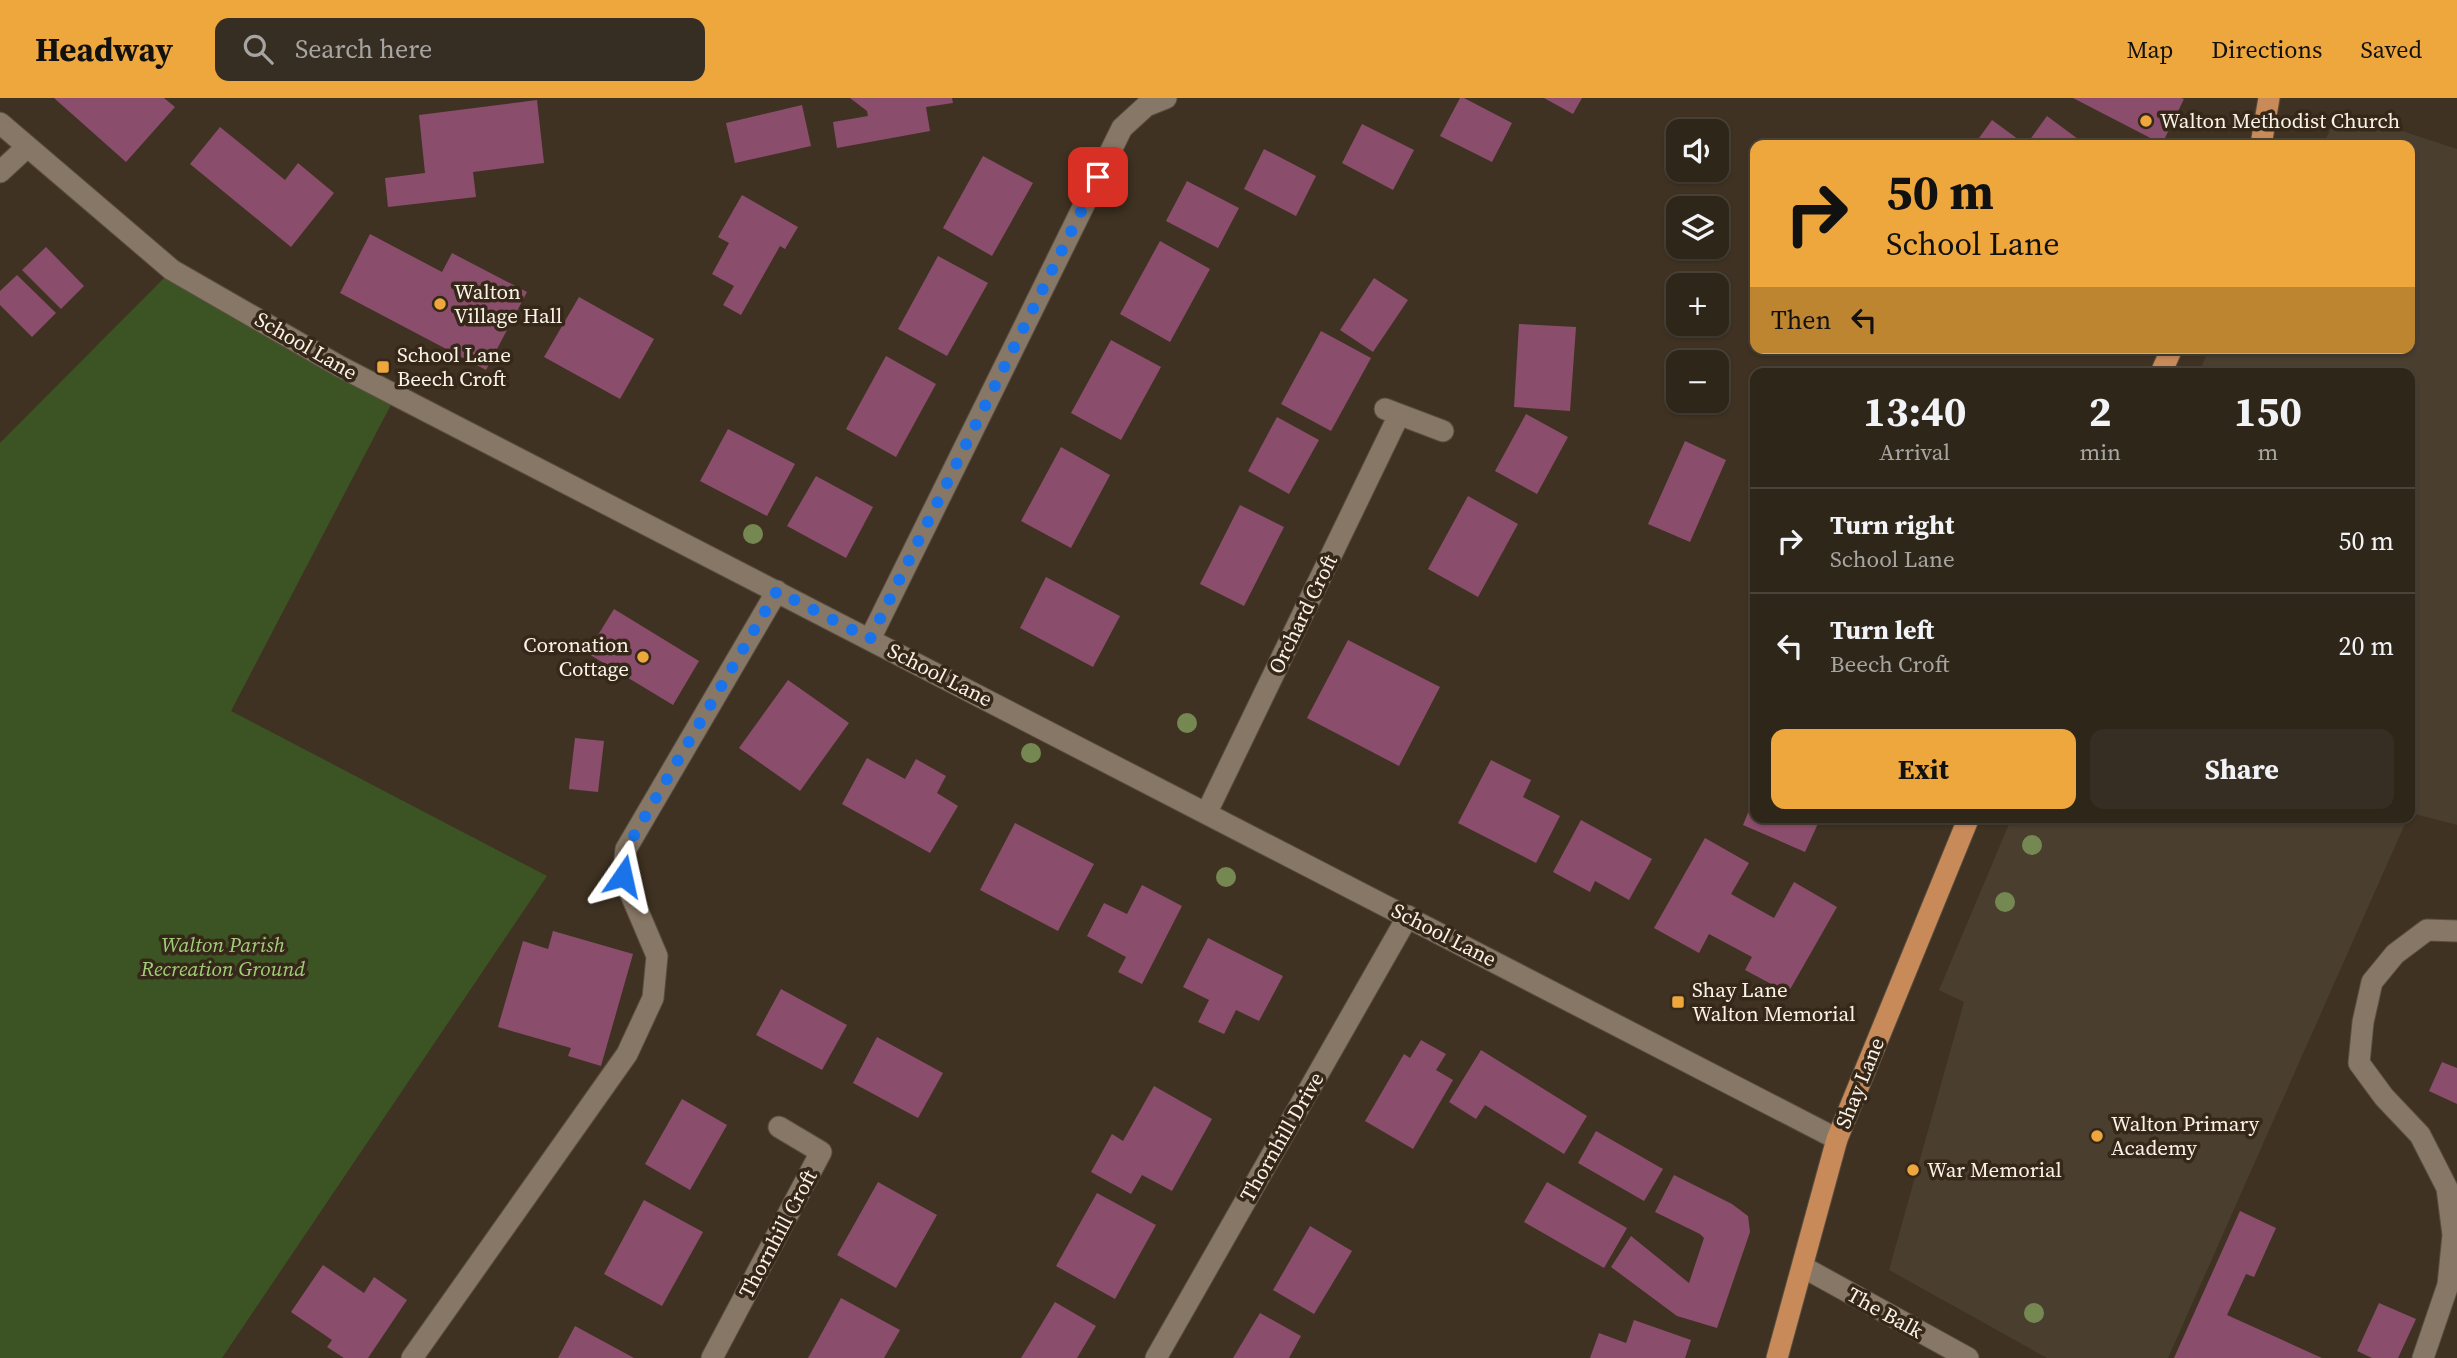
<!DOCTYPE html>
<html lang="en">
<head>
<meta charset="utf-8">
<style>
	:root { --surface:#2f261a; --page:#372e23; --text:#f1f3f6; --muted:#a7a5a2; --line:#4a4339; --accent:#eea73d }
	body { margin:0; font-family:"Source Serif 4",serif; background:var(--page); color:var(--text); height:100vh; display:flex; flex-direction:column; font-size:26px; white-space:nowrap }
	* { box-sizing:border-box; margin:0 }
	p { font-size:23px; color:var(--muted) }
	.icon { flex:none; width:38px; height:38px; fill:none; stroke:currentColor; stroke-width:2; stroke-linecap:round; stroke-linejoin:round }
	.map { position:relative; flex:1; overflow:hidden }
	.panel { position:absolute; left:1750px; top:270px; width:665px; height:455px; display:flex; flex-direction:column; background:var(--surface); border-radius:14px; box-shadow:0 2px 5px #0004,0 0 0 2px var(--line) }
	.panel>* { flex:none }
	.guide { position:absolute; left:1750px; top:42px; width:665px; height:214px; border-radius:14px; box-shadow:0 2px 5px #0004,0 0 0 2px var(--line); background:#eea73d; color:#111; overflow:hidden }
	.controls { position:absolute; left:1666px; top:21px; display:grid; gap:14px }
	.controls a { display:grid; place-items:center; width:63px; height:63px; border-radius:14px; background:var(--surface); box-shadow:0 2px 5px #0004,0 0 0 2px var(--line); font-size:35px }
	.pin { position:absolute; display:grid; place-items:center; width:60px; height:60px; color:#fff; margin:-30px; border-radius:14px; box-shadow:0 4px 10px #0006 }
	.me { position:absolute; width:77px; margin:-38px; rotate:11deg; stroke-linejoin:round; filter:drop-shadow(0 0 5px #0008) }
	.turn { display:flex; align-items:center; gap:24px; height:147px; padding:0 21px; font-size:32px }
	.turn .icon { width:91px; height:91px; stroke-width:2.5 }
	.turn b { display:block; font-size:49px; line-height:60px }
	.then { display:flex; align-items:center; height:66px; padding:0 21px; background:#0003; gap:14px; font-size:26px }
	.eta { display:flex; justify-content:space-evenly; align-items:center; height:119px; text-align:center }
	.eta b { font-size:42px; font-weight:700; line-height:49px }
	.button { display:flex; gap:14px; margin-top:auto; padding:14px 21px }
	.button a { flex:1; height:80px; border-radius:14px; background:var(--accent); color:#111; font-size:28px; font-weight:700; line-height:80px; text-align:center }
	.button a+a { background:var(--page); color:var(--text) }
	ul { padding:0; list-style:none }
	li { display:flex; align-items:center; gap:21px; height:105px; padding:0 21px; border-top:2px solid var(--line) }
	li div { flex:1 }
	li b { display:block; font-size:26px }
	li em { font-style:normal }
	header { display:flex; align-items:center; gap:42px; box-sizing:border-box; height:98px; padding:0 35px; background:var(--accent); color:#111 }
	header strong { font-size:33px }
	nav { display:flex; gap:38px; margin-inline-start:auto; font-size:24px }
	.search { width:490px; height:63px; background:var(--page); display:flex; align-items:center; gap:18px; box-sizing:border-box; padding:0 24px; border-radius:14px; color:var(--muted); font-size:26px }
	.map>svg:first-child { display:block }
</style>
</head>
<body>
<header>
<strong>Headway</strong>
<div class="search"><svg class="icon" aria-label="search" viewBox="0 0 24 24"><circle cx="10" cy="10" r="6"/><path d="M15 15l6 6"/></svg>Search here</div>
<nav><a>Map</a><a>Directions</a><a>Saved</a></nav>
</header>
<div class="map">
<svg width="2457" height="1260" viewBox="0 0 2457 1260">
	<rect width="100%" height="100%" fill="#3f3222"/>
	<g fill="#4a3e2f">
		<path d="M 2341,13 L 2457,51 L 2457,727 L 2411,715 L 2410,716 L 2410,275 L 2199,275 L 2209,250 L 2410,250 L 2410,47 L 2322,47 Z"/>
		<path d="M 2012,719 L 2408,719 L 2168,1260 L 2047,1260 L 1889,1172 L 1964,904 L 1939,892 Z"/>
	</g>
	<path fill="#3c5423" d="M 172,172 L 395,299 L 231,613 L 547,778 L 222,1260 L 0,1260 L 0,345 Z"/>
	<g fill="#8b4d6c">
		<path d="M 54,0 L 164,0 L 175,9 L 126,64 Z"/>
		<path d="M 850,0 L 952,0 L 953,5 L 926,9 L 930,33 L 837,50 L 833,24 L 868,18 L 867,13 Z"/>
		<path d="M 1460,0 L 1464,0 L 1512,25 L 1492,64 L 1440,38 Z"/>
		<path d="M 1544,0 L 1582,0 L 1573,16 Z"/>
		<path d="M 2073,0 L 2181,0 L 2184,1 L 2162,46 Z"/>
		<path d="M 537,2 L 544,65 L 473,74 L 476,99 L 388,109 L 385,80 L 425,75 L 419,17 Z"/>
		<path d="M 802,7 L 811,48 L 735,65 L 726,25 Z"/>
		<path d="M 2047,18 L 2078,41 L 2073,47 L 1974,47 L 1992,22 L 2026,47 Z"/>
		<path d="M 1362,26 L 1414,52 L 1393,92 L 1342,65 Z"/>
		<path d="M 220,29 L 285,82 L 298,65 L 334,95 L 291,149 L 190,66 Z"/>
		<path d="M 1264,51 L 1316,78 L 1296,118 L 1244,91 Z"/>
		<path d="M 983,58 L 1033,85 L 992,158 L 943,130 Z"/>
		<path d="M 1187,83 L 1239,110 L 1218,150 L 1166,123 Z"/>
		<path d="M 742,97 L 798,129 L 785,151 L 780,148 L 741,217 L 723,207 L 734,188 L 712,176 L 729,145 L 718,139 Z"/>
		<path d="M 370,136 L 442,174 L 452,155 L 527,194 L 486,272 L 340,195 Z"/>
		<path d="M 1160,143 L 1210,171 L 1170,244 L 1120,216 Z"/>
		<path d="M 46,149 L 84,188 L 61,211 L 22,172 Z"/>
		<path d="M 938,158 L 988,185 L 947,258 L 898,231 Z"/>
		<path d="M 17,177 L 56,215 L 32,239 L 0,207 L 0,193 Z"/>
		<path d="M 1374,180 L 1408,202 L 1373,254 L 1340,232 Z"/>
		<path d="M 579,199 L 654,241 L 620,301 L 544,259 Z"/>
		<path d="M 1519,226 L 1576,229 L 1570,313 L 1514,309 Z"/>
		<path d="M 1321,233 L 1371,260 L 1331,333 L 1281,306 Z"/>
		<path d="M 1111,242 L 1161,269 L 1121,342 L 1071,315 Z"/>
		<path d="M 886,258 L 936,286 L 896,359 L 846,331 Z"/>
		<path d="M 1526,316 L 1568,339 L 1537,396 L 1495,373 Z"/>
		<path d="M 1277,319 L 1319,342 L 1289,396 L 1248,373 Z"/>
		<path d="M 728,331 L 795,366 L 767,418 L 700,383 Z"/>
		<path d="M 1685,343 L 1726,362 L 1690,444 L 1648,426 Z"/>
		<path d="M 1061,349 L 1110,377 L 1071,450 L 1021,423 Z"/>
		<path d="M 816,378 L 873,409 L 846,460 L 787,428 Z"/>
		<path d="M 1468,398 L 1518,426 L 1478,499 L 1428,471 Z"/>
		<path d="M 1240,407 L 1284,429 L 1244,508 L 1200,486 Z"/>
		<path d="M 1046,479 L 1120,518 L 1093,569 L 1020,530 Z"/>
		<path d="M 614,511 L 699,563 L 673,607 L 587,555 Z"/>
		<path d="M 1348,542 L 1440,589 L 1399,668 L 1307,620 Z"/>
		<path d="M 788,582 L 849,625 L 800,693 L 739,650 Z"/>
		<path d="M 575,640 L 604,643 L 598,694 L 569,691 Z"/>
		<path d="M 867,660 L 905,681 L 916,661 L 946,678 L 937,695 L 958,708 L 930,755 L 842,706 Z"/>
		<path d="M 1491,662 L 1531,682 L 1523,699 L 1560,718 L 1536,765 L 1458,725 Z"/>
		<path d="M 1755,698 L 1755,719 L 1821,719 L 1805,754 L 1743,727 Z"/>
		<path d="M 1581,722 L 1652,761 L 1629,802 L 1595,783 L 1590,794 L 1553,774 Z"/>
		<path d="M 1015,725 L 1094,766 L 1058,833 L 980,792 Z"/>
		<path d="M 1705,740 L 1749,765 L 1731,796 L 1774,820 L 1794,784 L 1837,809 L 1788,895 L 1745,872 L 1752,859 L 1709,836 L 1699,855 L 1654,830 Z"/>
		<path d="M 1142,787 L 1182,808 L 1142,886 L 1118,874 L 1126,859 L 1087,838 L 1104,805 L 1127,816 Z"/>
		<path d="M 553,833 L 633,856 L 601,968 L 568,958 L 571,950 L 498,929 L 523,843 L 548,851 Z"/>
		<path d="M 1208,840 L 1283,878 L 1259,923 L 1236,912 L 1224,936 L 1198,924 L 1209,902 L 1183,889 Z"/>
		<path d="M 781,891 L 847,927 L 822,972 L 756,937 Z"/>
		<path d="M 877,939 L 943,975 L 918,1020 L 853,985 Z"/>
		<path d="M 1421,942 L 1446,956 L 1436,972 L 1453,982 L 1413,1051 L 1365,1023 L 1404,956 L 1410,960 Z"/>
		<path d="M 1481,952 L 1587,1018 L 1564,1056 L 1485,1007 L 1476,1021 L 1449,1004 Z"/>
		<path d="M 2442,964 L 2457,970 L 2457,1006 L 2429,993 Z"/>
		<path d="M 1154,988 L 1212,1021 L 1172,1093 L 1142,1077 L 1131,1096 L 1091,1074 L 1112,1036 L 1123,1043 Z"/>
		<path d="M 682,1001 L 727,1027 L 690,1092 L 645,1066 Z"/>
		<path d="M 1596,1033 L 1663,1071 L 1644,1103 L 1578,1065 Z"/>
		<path d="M 1674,1077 L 1732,1106 L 1748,1118 L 1750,1134 L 1717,1230 L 1677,1218 L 1611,1169 L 1631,1138 L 1689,1185 L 1704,1140 L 1700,1136 L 1655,1114 Z"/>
		<path d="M 878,1084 L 937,1117 L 896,1190 L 837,1157 Z"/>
		<path d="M 1547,1084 L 1627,1130 L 1604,1170 L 1524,1124 Z"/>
		<path d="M 1097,1095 L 1156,1127 L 1115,1201 L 1056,1168 Z"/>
		<path d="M 644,1102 L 703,1134 L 662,1208 L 604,1176 Z"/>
		<path d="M 2240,1113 L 2276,1130 L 2254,1179 L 2246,1176 L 2227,1217 L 2322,1260 L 2174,1260 Z"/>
		<path d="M 1310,1128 L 1352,1153 L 1314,1216 L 1273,1192 Z"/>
		<path d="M 323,1167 L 364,1195 L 374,1179 L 407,1202 L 368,1260 L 344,1260 L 327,1249 L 332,1242 L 291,1214 Z"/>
		<path d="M 841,1200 L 900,1232 L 884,1260 L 808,1260 Z"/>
		<path d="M 1055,1204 L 1096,1228 L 1077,1260 L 1021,1260 Z"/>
		<path d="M 2379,1205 L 2416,1221 L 2398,1260 L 2372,1260 L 2357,1253 Z"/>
		<path d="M 1260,1215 L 1301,1238 L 1289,1260 L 1233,1260 Z"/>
		<path d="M 1634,1222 L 1691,1242 L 1685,1260 L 1590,1260 L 1599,1235 L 1626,1245 Z"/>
		<path d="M 575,1228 L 634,1260 L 558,1260 Z"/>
	</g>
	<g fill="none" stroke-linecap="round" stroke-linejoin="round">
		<g stroke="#594e40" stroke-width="23">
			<g id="minor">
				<path d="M 0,25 L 172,172 L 339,268 L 1837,1041"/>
				<path d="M 0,74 L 27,49"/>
				<path d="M 1385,311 L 1443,333"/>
				<path d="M 870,541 L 1122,30 L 1146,8 L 1166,0"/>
				<path d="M 1207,714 L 1399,317"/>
				<path d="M 1803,1169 L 1968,1260"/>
				<path d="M 412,1260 L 627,956 L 653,900 L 657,858 L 623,778 L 626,751 L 777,493"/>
				<path d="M 712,1260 L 821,1054 L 779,1029"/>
				<path d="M 1156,1260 L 1408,818"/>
				<path d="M 2423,1260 L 2448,1187 L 2453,1137 L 2447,1090 L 2420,1037 L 2384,999 L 2359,965 L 2363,924 L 2372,884 L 2395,856 L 2427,832 L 2457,833"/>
			</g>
		</g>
		<g stroke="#594e40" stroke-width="23">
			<g id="major">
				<path d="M 2261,47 L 2269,0"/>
				<path d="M 2161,275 L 2172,250"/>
				<path d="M 1777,1260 L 1837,1041 L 1969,719"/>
			</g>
		</g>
		<use href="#minor" stroke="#877766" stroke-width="21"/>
		<use href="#major" stroke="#c88a59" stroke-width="21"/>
	</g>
	<g fill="#758852">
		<circle cx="753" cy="436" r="10"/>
		<circle cx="1187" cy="625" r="10"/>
		<circle cx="1031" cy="655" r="10"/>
		<circle cx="2032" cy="747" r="10"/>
		<circle cx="1226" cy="779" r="10"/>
		<circle cx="2005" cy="804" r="10"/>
		<circle cx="2034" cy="1215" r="10"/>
	</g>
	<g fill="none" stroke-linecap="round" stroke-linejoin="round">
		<path stroke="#1a73e8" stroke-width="12" stroke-dasharray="0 21.6" d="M 623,778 L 626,751 L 777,493 L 870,541 L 1098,79"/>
	</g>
	<g fill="#eea73d" stroke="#352819" stroke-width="2.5">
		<circle cx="2146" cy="23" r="7"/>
		<circle cx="440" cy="206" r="7"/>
		<rect x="376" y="262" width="14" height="14" rx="3.5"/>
		<circle cx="643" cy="559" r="7"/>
		<rect x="1671" y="897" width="14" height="14" rx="3.5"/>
		<circle cx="2097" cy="1038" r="7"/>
		<circle cx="1913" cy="1072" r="7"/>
	</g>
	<g text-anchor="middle" stroke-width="7" stroke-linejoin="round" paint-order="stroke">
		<g font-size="21" fill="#faf1e7" stroke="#352819" text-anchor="start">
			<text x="2160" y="30">Walton Methodist Church</text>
			<text x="454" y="201">Walton<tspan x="454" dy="24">Village Hall</tspan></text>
			<text x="397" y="264">School Lane<tspan x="397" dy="24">Beech Croft</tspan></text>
			<text x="629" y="554" text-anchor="end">Coronation<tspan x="629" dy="24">Cottage</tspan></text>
			<text x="1692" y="899">Shay Lane<tspan x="1692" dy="24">Walton Memorial</tspan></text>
			<text x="2111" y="1033">Walton Primary<tspan x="2111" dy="24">Academy</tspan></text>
			<text x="1927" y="1079">War Memorial</text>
		</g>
		<g font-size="21" fill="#faf1e7" stroke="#352819">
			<text transform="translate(306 248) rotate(30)" y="7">School Lane</text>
			<text transform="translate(1303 516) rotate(-64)" y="7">Orchard Croft</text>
			<text transform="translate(940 577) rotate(27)" y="7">School Lane</text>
			<text transform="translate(1444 837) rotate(27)" y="7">School Lane</text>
			<text transform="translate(1860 985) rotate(-68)" y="7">Shay Lane</text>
			<text transform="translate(1282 1039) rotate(-60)" y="7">Thornhill Drive</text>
			<text transform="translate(778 1136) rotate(-62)" y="7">Thornhill Croft</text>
			<text transform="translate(1885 1215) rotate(29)" y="7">The Balk</text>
		</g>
		<g font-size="21" font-style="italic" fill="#a2ce79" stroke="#352819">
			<text x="223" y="854">Walton Parish<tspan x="223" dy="24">Recreation Ground</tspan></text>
		</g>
	</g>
</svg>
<div class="controls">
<a><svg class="icon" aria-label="sound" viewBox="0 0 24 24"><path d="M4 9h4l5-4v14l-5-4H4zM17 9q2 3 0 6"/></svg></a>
<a><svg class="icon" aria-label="layers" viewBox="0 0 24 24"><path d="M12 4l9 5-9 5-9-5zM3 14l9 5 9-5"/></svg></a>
<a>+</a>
<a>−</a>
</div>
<div class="pin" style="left:1098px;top:79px;background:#d93025"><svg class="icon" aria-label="arrive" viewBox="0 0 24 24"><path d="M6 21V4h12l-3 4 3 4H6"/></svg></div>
<svg class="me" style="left:623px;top:778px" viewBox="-20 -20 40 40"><path d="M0-17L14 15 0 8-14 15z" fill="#1a73e8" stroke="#fff" stroke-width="4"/></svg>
<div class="guide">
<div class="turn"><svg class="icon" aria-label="right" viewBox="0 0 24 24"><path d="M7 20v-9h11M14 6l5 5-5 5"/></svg><div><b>50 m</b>School Lane</div></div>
<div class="then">Then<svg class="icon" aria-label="left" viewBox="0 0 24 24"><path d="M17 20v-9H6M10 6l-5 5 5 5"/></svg></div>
</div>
<section class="panel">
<div class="eta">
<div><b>13:40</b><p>Arrival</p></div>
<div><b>2</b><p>min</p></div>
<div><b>150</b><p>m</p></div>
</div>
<ul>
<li><svg class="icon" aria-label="right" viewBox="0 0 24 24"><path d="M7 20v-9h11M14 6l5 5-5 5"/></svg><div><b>Turn right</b><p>School Lane</p></div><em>50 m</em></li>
<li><svg class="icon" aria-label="left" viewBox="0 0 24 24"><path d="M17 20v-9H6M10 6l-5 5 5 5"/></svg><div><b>Turn left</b><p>Beech Croft</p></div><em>20 m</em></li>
</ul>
<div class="button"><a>Exit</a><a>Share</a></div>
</section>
</div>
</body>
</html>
